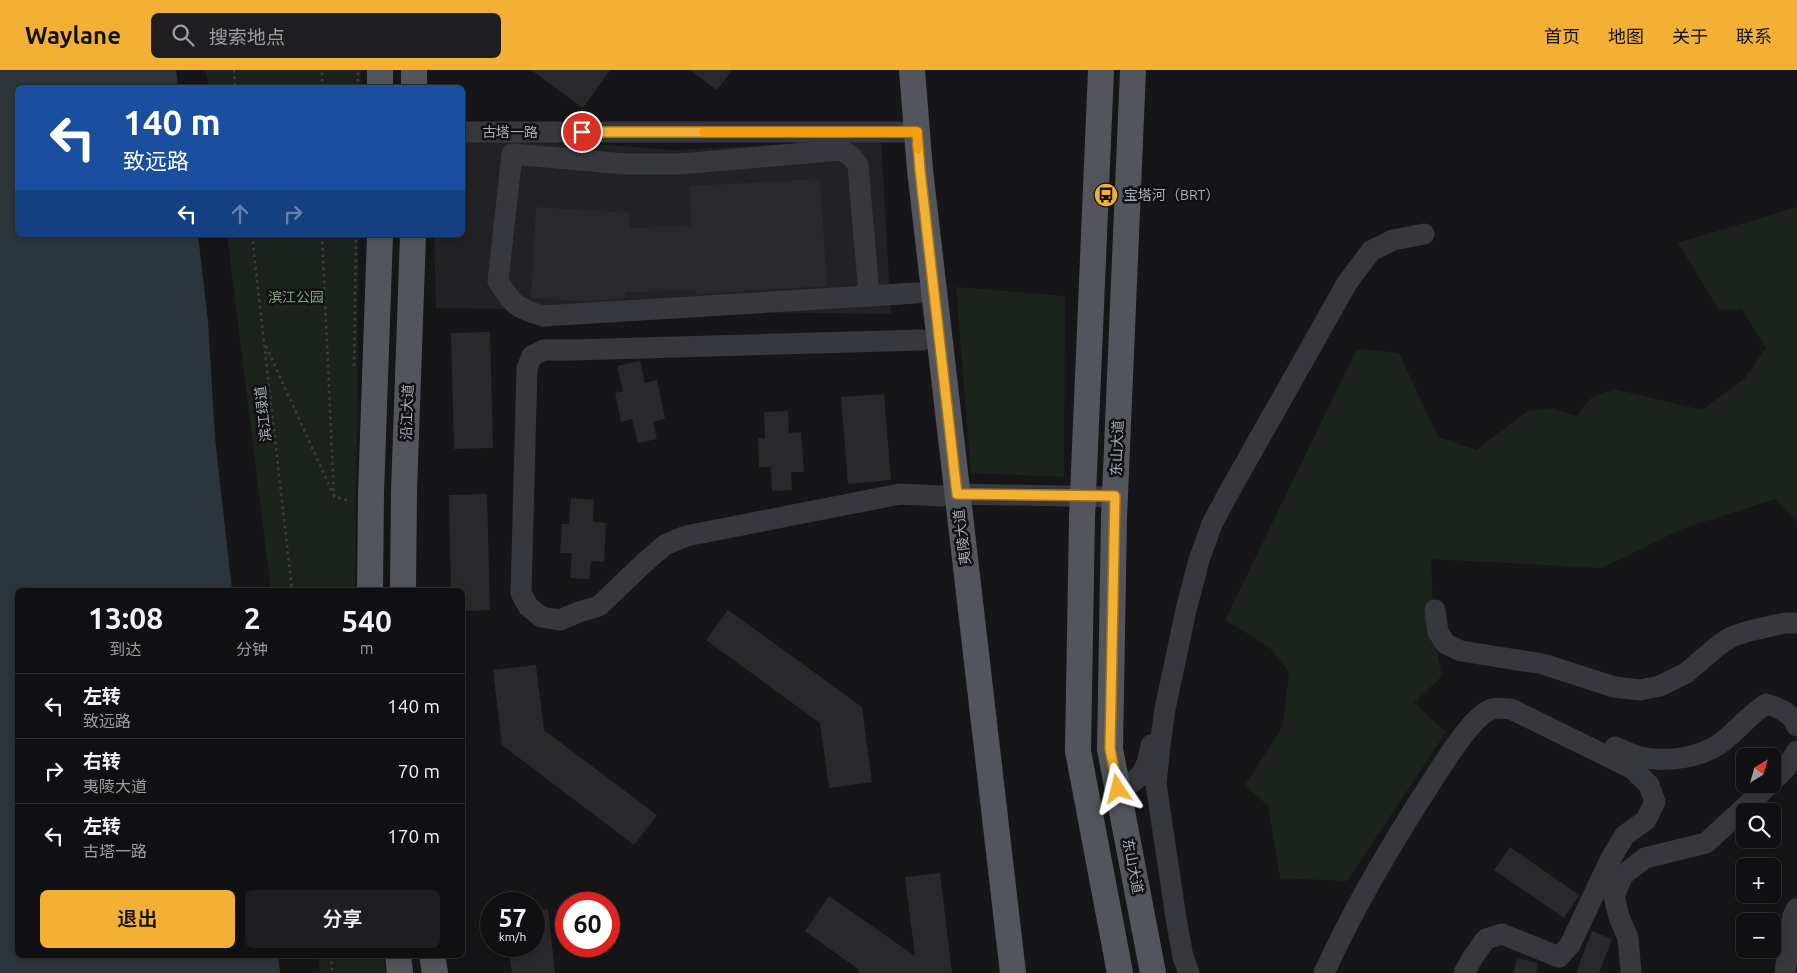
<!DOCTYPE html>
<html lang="zh">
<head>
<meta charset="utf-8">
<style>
	:root { --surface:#101012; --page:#1e1e20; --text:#f1f3f6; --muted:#9c9d9f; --line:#303032; --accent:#f2b134 }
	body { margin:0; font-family:Ubuntu,"Noto Sans SC",sans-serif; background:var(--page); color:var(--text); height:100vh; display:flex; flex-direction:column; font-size:19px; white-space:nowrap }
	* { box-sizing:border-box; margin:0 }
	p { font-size:16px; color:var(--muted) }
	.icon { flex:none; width:28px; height:28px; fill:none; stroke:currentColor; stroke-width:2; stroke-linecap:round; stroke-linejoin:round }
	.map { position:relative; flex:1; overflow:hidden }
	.drawer { position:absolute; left:15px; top:518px; width:450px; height:370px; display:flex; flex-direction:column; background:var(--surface); border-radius:8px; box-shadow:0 2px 8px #0003,0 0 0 1px var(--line) }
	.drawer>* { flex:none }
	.guide { position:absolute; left:15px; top:15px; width:450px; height:152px; border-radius:8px; box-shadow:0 2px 8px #0003,0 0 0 1px var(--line); background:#1a4fa0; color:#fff; overflow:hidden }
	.needle { width:32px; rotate:37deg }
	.tools { position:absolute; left:1736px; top:678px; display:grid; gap:10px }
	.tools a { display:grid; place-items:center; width:45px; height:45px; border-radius:8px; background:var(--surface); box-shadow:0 2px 8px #0003,0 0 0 1px var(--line); font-size:25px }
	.speed { position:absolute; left:480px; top:822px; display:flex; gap:10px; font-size:25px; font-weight:700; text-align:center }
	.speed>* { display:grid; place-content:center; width:65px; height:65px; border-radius:50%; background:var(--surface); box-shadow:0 2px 8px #0003,0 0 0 1px var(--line); line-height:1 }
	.speed small { font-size:12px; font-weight:400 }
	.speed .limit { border:8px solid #d22; background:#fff; color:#111 }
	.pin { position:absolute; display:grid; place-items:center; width:42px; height:42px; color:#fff; margin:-21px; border:2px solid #fff; border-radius:50%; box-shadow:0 1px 5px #0007 }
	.me { position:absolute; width:55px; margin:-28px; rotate:350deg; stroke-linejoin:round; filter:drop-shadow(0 0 4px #0008) }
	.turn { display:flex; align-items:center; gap:18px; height:105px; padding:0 25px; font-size:22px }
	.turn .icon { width:65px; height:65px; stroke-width:2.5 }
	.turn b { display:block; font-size:35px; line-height:42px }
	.lanes { display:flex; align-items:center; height:48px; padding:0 25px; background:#0003; justify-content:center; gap:25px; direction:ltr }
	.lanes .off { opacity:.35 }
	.eta { display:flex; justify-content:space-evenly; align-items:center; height:85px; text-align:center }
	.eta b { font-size:30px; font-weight:600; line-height:35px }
	.action { display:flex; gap:10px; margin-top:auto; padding:10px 25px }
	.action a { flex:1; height:58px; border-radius:8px; background:var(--accent); color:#111; font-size:20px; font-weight:600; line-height:58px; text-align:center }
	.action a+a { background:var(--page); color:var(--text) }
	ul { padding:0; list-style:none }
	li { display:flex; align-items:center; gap:15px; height:65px; padding:0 25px; border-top:1px solid var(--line) }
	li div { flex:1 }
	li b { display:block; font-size:19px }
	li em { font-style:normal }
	header { display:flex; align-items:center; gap:30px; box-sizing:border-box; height:70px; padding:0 25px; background:var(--accent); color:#111 }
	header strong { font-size:24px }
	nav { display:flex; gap:28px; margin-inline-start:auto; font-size:18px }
	.search { width:350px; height:45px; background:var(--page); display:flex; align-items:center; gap:12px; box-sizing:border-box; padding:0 18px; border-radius:8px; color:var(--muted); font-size:19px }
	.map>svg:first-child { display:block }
</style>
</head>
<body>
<header>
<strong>Waylane</strong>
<div class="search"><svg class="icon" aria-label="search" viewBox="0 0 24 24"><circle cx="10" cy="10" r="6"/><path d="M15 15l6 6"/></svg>搜索地点</div>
<nav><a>首页</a><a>地图</a><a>关于</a><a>联系</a></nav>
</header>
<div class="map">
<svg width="1797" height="903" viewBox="0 0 1797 903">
	<rect width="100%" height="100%" fill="#161618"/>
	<path fill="#222225" d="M 463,64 L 674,80 L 881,69 L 891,244 L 436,238 L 434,165 L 462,165 Z"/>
	<g fill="#1c231d">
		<path d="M 205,0 L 361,0 L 360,17 L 209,17 Z"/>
		<path d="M 1797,137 L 1797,451 L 1775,429 L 1684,458 L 1602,498 L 1431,489 L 1434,566 L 1442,606 L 1414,633 L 1446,662 L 1347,811 L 1280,808 L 1268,736 L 1245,715 L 1283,656 L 1289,602 L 1269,577 L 1225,550 L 1357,279 L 1399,283 L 1438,367 L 1476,380 L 1528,341 L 1553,339 L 1576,346 L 1592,327 L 1614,319 L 1702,340 L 1744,309 L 1766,278 L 1742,239 L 1719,240 L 1678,173 Z"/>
		<path d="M 227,165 L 359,165 L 355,520 L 271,520 Z"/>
		<path d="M 956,217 L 1065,226 L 1064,407 L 971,403 Z"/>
		<path d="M 318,885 L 383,885 L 386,903 L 320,903 Z"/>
	</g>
	<path fill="#2c353c" d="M 0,0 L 176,0 L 178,17 L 18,18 L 18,165 L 198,165 L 208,251 L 215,368 L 232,520 L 18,520 L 18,885 L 278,885 L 280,903 L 0,903 Z"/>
	<g fill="#29292c">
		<path d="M 531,0 L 610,0 L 583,38 Z"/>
		<path d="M 690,0 L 732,0 L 717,20 Z"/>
		<path d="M 820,109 L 827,216 L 695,224 L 695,221 L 625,222 L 625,228 L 579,231 L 531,228 L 536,137 L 630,143 L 629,158 L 691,156 L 689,116 Z"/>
		<path d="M 490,262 L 493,378 L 454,379 L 451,263 Z"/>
		<path d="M 640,291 L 645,313 L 657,310 L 665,349 L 653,352 L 657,369 L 638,373 L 632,349 L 621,352 L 615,323 L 623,321 L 617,296 Z"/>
		<path d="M 884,324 L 891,410 L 848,414 L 841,327 Z"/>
		<path d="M 788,341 L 789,363 L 801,362 L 804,402 L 791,402 L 792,420 L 772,421 L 771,397 L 759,397 L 758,368 L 765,368 L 764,342 Z"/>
		<path d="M 487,424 L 490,540 L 462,541 L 462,520 L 451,520 L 449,425 Z"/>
		<path d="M 571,428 L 594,430 L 593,452 L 606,453 L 604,492 L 591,491 L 589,509 L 570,508 L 572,483 L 560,483 L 562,454 L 569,454 Z"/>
		<path d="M 728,540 L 862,637 L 872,712 L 829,718 L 820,653 L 706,570 Z"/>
		<path d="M 536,595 L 544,660 L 657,745 L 634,775 L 502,675 L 493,600 Z"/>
		<path d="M 1510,777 L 1579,825 L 1564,848 L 1494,800 Z"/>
		<path d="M 940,803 L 952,903 L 859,903 L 858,899 L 805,861 L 829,826 L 915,886 L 905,807 Z"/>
		<path d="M 548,839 L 555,903 L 512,903 L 508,876 L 534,876 L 534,840 Z"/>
		<path d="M 1592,861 L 1612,869 L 1599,903 L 1576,903 Z"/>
		<path d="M 1517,888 L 1538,893 L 1536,903 L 1513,903 Z"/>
	</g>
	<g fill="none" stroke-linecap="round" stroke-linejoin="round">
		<g stroke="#3d3f44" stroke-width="2.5" stroke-dasharray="2.5 4" stroke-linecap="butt">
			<path d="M 234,0 L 235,18"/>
			<path d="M 322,18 L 322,0"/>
			<path d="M 358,18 L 358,0"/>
			<path d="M 252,165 L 292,520"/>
			<path d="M 322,165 L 334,427 L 351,431"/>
			<path d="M 266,276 L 334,426"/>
			<path d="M 354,296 L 356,165"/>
			<path d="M 331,885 L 332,903"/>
		</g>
		<g stroke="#37383d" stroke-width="21">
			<path d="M 462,62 L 917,62"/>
			<path d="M 869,225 L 858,95 L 851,86 L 841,80 L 680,94 L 625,94 L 512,84 L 498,211 C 513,235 516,238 543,246 L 917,223"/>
			<path d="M 922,270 L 573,280 L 544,280 L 532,286 L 527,298 L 521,523 L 528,536 L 541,547 L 560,550 L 579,542 L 599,536 L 645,492 L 665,475 L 686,466 L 900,424 L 940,426 L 957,424 L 1115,427"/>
			<path d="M 1435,540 L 1438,562 L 1446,574 L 1461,581 L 1543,594 L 1614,617 L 1640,620 L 1660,616 L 1686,603 L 1719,575 L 1731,567 L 1749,561 L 1785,553 L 1797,553"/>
			<path d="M 1615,677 C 1623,680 1632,685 1640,687 C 1665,693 1702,688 1722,672 C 1738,660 1749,645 1766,634 C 1780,638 1791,643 1797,656"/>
			<path d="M 1772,711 L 1786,698 L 1797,681"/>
			<path d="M 1118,719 C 1142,711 1147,699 1151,675"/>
			<path d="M 1189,903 L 1183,887 L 1176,848 L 1156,714 L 1160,675 L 1165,639 L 1186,540 L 1199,490 L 1212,454 L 1228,424 L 1347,213 L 1371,181 L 1393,170 L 1424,164"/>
			<path d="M 1324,903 C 1355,835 1393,771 1434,708 C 1446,690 1472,646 1492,639 C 1497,637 1506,639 1511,639 L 1633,699 L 1649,715 L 1655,732 L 1646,750 L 1625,765 L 1611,788 L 1570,875 L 1559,887 L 1502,864 L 1486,869 L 1473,887 L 1464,903"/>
			<path d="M 1631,903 L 1628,868 L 1619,847 L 1614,826 L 1623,805 L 1645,788 L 1706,773 L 1770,714"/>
			<path d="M 1785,903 L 1793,846 L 1797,838"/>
		</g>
		<g stroke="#53555c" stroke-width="26">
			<path d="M 380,0 L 380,18"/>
			<path d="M 414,0 L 414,18"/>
			<path d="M 912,0 L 920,100 L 1013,903"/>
			<path d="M 1101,0 L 1082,448 L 1078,681 L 1120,903"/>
			<path d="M 1133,0 L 1114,448 L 1110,679 L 1153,903"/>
			<path d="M 370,520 L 371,423 L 380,165"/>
			<path d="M 403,520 L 404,421 L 413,165"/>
			<path d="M 398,885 L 400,903"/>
			<path d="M 432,885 L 435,903"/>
		</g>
	</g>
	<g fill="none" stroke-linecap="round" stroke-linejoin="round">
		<g stroke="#9d7322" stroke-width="12">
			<path id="route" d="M 582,62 L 917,62 L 920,100 L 957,424 L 1115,426 L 1110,679 L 1118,719"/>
		</g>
		<use href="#route" stroke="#f2b134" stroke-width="9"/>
		<path stroke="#f59e0b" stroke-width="9" d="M 704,62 L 917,62 L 918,79"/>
	</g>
	<defs>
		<g id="bus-disc" transform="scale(1.25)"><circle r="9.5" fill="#f2b134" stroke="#111113"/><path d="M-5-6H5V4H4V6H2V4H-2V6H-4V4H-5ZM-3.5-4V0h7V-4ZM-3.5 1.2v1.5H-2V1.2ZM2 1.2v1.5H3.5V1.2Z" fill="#111"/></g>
	</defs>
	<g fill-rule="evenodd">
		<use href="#bus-disc" x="1106" y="125"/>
	</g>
	<g text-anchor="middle" stroke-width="5" stroke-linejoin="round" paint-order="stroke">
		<g font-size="14" fill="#a8adb8" stroke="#111113">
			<text x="510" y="67">古塔一路</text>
			<text transform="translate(407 342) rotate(-88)" y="5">沿江大道</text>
			<text transform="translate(263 344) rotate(-96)" y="5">滨江绿道</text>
			<text transform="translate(1117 378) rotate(-88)" y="5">东山大道</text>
			<text transform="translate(962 467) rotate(-97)" y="5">夷陵大道</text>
			<text transform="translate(1133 796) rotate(79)" y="5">东山大道</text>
		</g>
		<g font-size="14" fill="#a8adb8" stroke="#111113" text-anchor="start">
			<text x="1124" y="130">宝塔河（BRT）</text>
		</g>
		<g font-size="14" fill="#7fa381" stroke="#111113">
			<text x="296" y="232">滨江公园</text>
		</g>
	</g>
</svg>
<div class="tools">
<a><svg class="needle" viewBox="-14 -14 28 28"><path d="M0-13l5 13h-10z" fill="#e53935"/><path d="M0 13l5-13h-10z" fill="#9c9d9f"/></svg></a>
<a><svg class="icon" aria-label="search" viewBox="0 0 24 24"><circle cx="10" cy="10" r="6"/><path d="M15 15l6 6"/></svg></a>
<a>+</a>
<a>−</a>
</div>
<div class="speed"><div>57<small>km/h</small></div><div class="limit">60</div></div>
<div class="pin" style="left:582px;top:62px;background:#d93025"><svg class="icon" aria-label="arrive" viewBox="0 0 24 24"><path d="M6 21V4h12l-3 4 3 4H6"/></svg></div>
<svg class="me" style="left:1118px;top:719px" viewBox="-20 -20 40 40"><path d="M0-17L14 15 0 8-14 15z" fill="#f2b134" stroke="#fff" stroke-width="4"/></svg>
<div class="guide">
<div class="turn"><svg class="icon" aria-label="left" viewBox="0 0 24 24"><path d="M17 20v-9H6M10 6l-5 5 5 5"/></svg><div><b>140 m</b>致远路</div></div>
<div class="lanes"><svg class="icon" aria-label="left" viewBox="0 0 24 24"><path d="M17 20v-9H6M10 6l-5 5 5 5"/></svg><svg class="icon off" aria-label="ahead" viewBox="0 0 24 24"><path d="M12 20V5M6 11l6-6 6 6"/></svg><svg class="icon off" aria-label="right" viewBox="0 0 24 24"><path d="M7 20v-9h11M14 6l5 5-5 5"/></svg></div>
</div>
<section class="drawer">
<div class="eta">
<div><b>13:08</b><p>到达</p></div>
<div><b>2</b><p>分钟</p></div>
<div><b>540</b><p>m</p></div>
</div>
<ul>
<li><svg class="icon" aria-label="left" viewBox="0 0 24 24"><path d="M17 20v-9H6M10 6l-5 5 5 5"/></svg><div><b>左转</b><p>致远路</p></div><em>140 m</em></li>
<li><svg class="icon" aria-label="right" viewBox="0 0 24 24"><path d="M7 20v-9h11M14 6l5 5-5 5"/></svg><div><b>右转</b><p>夷陵大道</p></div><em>70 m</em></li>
<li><svg class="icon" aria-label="left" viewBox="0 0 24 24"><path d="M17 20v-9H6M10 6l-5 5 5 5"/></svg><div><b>左转</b><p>古塔一路</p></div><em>170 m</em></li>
</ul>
<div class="action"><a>退出</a><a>分享</a></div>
</section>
</div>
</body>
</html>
